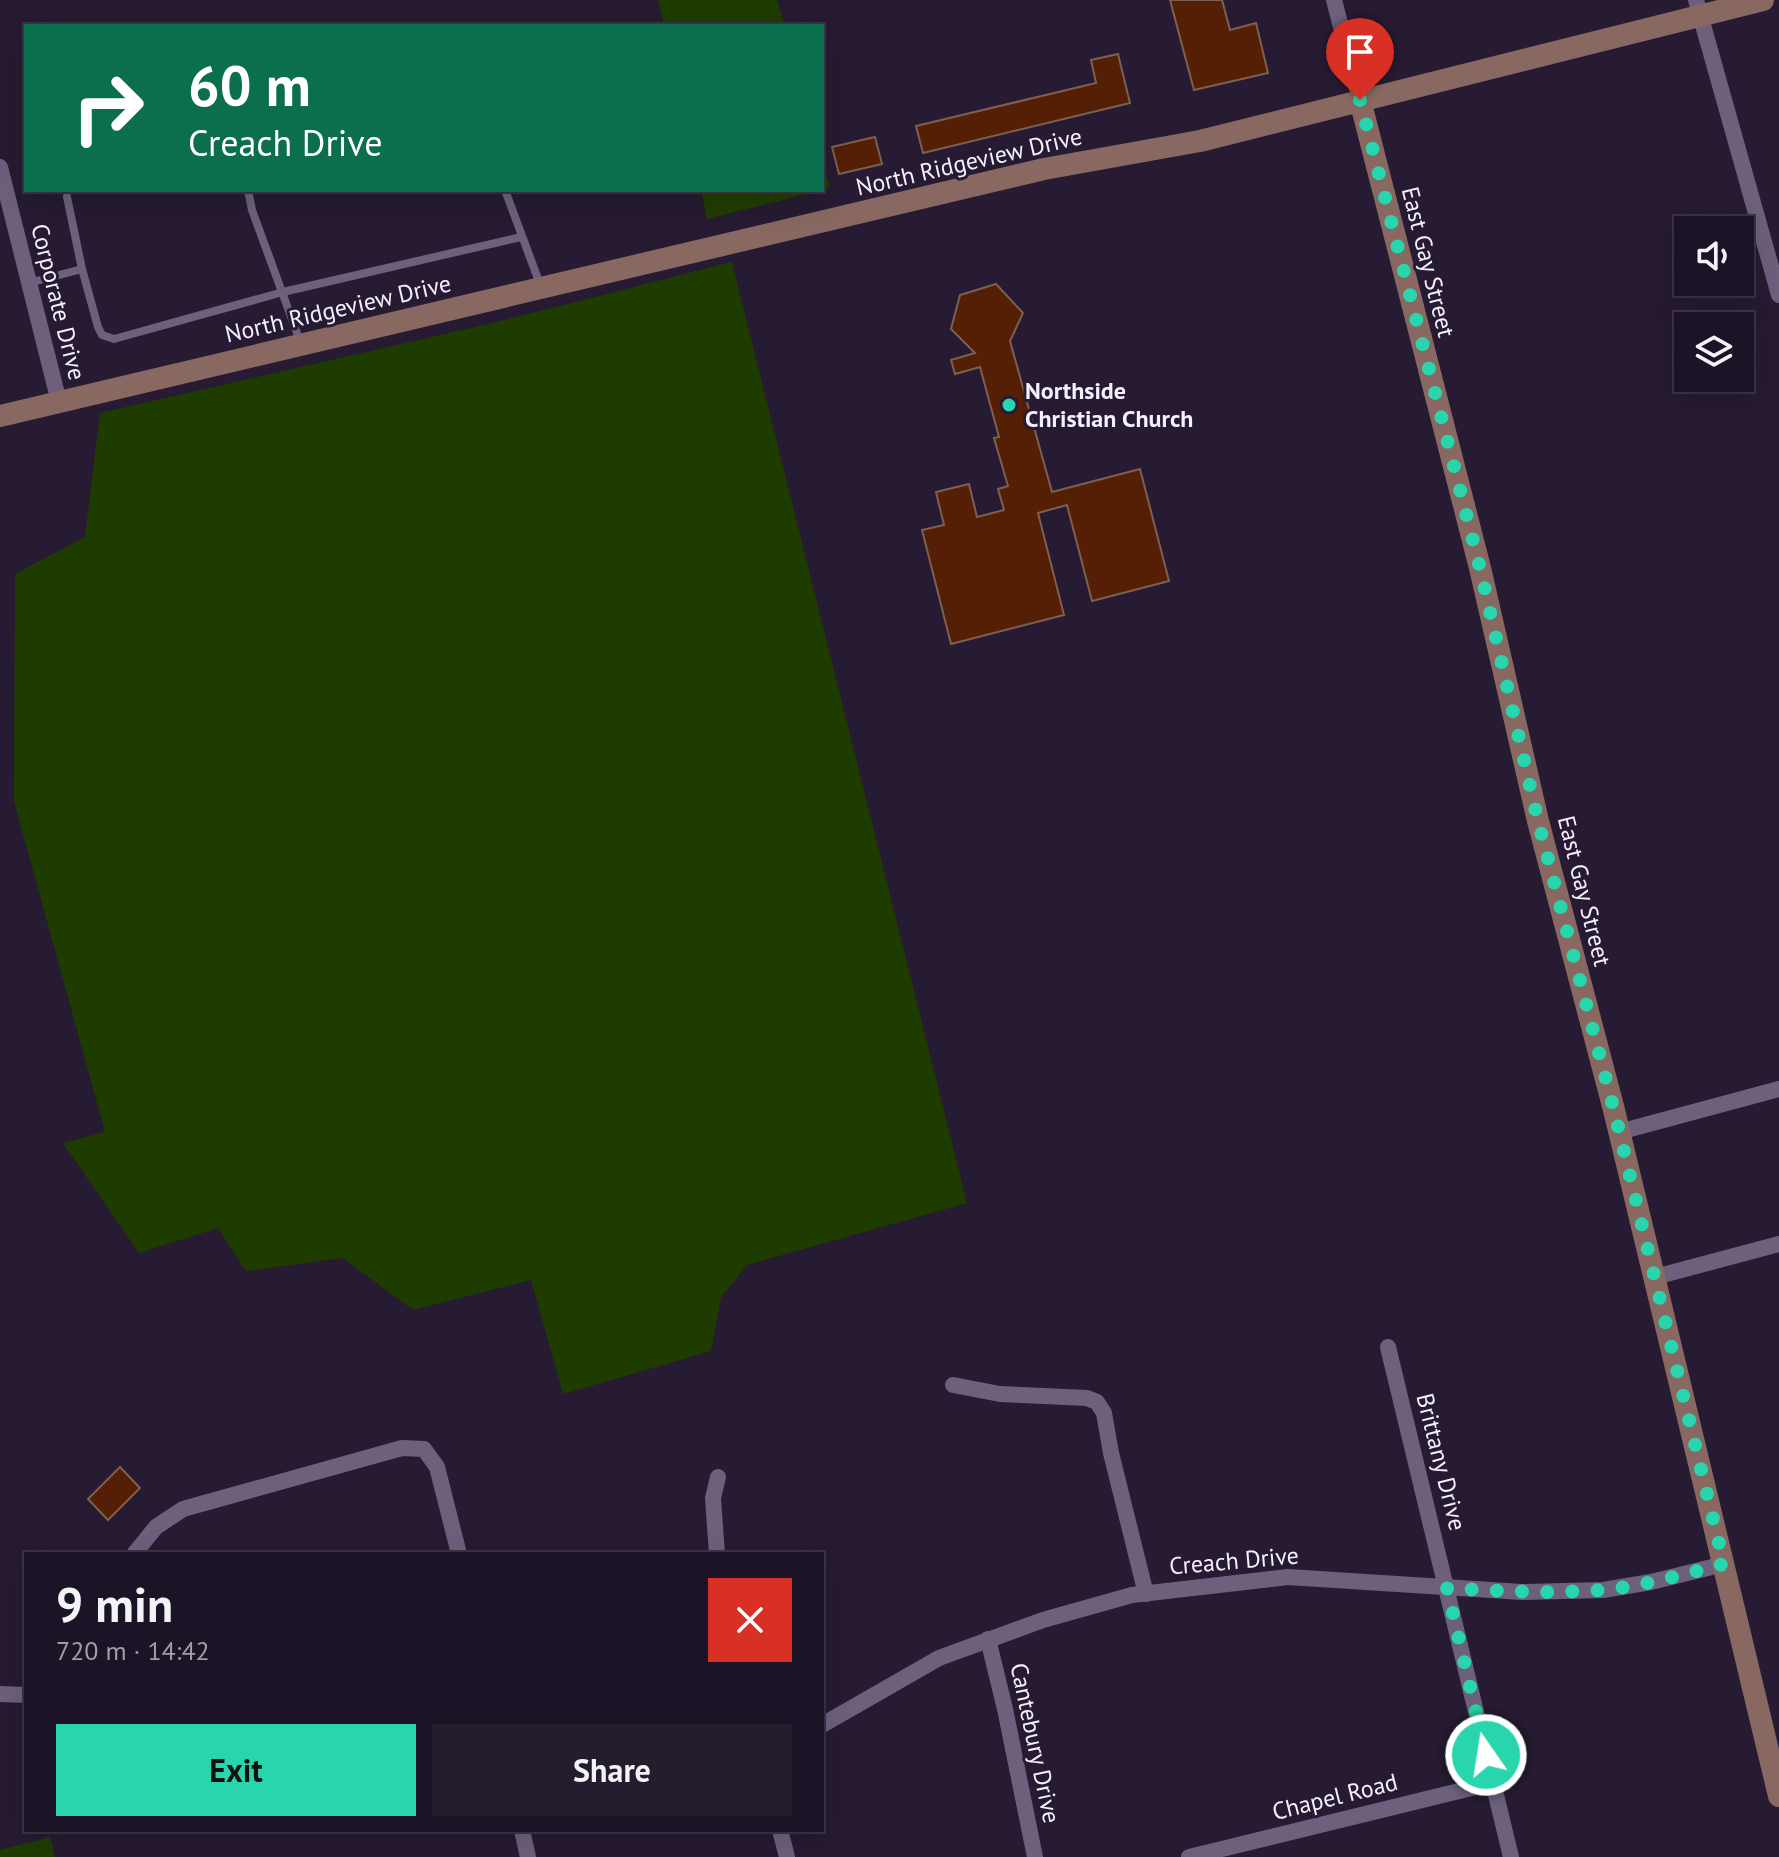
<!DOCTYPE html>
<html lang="en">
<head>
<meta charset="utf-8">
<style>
	:root { --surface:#1c1426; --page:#251d2e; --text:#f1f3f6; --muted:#a09ea7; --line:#3a3343; --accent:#29d5ac }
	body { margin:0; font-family:"PT Sans",sans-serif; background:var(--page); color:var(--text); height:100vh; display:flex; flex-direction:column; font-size:30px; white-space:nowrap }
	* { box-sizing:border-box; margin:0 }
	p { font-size:26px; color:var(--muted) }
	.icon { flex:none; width:44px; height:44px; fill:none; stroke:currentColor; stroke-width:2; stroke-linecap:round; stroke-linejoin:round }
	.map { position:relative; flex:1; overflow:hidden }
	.drawer { position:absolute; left:24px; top:1552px; width:800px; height:280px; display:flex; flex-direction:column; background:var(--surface); border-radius:0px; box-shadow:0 8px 32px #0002,0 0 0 2px var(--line) }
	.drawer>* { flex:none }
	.hud { position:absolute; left:24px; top:24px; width:800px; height:168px; border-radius:0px; box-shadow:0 8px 32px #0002,0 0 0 2px var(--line); background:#0b6e4f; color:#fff; overflow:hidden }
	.fabs { position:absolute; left:1674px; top:216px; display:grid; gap:16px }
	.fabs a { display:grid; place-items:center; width:80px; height:80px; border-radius:0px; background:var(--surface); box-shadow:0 8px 32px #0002,0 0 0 2px var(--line); font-size:40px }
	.pin { position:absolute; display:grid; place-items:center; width:68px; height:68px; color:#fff; margin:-82px -34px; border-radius:50% 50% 50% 0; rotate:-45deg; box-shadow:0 0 8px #0007 }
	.pin .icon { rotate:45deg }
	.me { position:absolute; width:88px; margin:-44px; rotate:347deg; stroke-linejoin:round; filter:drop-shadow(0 0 6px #0008) }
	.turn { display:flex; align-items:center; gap:28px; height:168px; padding:0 32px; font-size:36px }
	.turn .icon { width:104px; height:104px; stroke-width:2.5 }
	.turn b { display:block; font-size:56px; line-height:68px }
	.round { display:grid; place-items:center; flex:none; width:84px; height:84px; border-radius:0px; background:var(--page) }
	.head { display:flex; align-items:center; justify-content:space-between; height:136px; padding:0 32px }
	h1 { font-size:48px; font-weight:700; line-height:60px }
	.cta { display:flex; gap:16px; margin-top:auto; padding:16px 32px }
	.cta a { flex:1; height:92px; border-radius:0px; background:var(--accent); color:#111; font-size:32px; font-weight:700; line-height:92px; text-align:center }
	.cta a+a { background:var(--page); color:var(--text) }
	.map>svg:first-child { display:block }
</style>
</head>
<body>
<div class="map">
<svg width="1779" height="1857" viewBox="0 0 1779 1857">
	<rect width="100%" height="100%" fill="#261b32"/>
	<g fill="#1f3c00">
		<path d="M 658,0 L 777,0 L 785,26 L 664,26 Z"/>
		<path d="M 822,160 L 830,188 L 707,219 L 701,190 L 822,190 Z"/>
		<path d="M 732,262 L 967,1203 L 747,1265 L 721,1297 L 711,1351 L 563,1394 L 531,1280 L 413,1310 L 343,1258 L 246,1271 L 218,1228 L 139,1253 L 63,1143 L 105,1132 L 14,801 L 15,574 L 85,537 L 100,413 L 493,323 Z"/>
		<path d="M 50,1837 L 55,1857 L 0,1857 L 0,1850 Z"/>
	</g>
	<g fill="#541f05" stroke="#7e5f52" stroke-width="2">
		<path d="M 1170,0 L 1222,0 L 1230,30 L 1256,23 L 1268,73 L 1194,90 Z"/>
		<path d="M 1118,54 L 1130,103 L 923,153 L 916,126 L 1096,83 L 1091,60 Z"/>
		<path d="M 875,137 L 882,164 L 839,174 L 832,147 Z"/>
		<path d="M 996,284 L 1023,313 L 1010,341 L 1052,492 L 1140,469 L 1169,581 L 1092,601 L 1067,505 L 1038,513 L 1064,615 L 951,644 L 922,530 L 944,525 L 936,492 L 969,484 L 977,517 L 1004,510 L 998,489 L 1008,486 L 994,438 L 999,437 L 980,367 L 955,374 L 951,360 L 975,353 L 951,329 L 960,295 Z"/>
		<path d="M 120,1467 L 140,1488 L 108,1520 L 88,1499 Z"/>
	</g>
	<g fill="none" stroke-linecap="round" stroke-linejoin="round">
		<g stroke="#6c607c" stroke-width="8">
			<path d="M 248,190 L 252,210 L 301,344"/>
			<path d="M 505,190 L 541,287"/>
			<path d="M 67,197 L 82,269 L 98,327 L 102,335 L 114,339 L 283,292 L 521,237"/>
			<path d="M 29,283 L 82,269"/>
		</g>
		<g stroke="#6c607c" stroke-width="16">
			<path d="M 1334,0 L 1360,100"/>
			<path d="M 1696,0 L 1779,295"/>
			<path d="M 0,167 L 59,402"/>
			<path d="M 1619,1132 L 1779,1089"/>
			<path d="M 1655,1277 L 1779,1244"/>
			<path d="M 1388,1347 L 1511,1857"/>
			<path d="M 953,1385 L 1000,1394 L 1087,1398 L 1097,1402 L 1104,1413 L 1111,1453 L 1146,1594"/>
			<path d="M 134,1554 L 156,1527 L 183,1509 L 402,1448 L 424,1449 L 437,1467 L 459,1554"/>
			<path d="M 717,1554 L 713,1498 L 718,1477"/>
			<path d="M 988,1639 L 1005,1709 L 1035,1857"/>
			<path d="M 0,1694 L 26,1695"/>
			<path d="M 822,1725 L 939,1658 L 1043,1620 L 1132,1595 L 1288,1577 L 1522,1592 L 1603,1590 L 1651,1582 L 1724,1564"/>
			<path d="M 522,1830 L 528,1857"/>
			<path d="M 780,1830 L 787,1857"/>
			<path d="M 1189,1857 L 1492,1783"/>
		</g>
		<g stroke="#886861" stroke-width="22">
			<path d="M 1360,100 L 1480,568 L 1538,821 L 1614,1110 L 1779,1796"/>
			<path d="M 0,416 L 1044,169 L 1200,141 L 1763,0"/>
		</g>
	</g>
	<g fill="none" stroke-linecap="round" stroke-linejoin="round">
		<path stroke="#29d5ac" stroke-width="14" stroke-dasharray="0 25.2" d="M 1360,100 L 1480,568 L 1538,821 L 1614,1110 L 1724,1564 C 1684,1574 1644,1586 1602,1590 C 1550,1594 1499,1591 1447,1588 L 1486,1755"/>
	</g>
	<circle fill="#29d5ac" stroke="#261b32" stroke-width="3" cx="1009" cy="405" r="8"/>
	<g text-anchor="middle" stroke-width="6" stroke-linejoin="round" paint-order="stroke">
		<g font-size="24" fill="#f5f0fd" stroke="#261b32">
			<text transform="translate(969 162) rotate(-13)" y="8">North Ridgeview Drive</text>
			<text transform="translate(1428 262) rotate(76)" y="8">East Gay Street</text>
			<text transform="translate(58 302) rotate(76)" y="8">Corporate Drive</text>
			<text transform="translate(338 309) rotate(-13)" y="8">North Ridgeview Drive</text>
			<text transform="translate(1584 891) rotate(76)" y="8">East Gay Street</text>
			<text transform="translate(1441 1462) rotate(76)" y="8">Brittany Drive</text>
			<text transform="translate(1234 1561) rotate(-5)" y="8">Creach Drive</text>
			<text transform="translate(1035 1743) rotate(78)" y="8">Cantebury Drive</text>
			<text transform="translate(1335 1797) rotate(-14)" y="8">Chapel Road</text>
		</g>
		<g font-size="24" font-weight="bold" fill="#f5f0fd" stroke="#261b32" text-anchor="start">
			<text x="1025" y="399">Northside<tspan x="1025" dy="28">Christian Church</tspan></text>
		</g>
	</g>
</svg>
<div class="fabs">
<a><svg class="icon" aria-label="sound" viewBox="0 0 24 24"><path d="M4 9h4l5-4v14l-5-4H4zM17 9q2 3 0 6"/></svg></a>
<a><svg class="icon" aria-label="layers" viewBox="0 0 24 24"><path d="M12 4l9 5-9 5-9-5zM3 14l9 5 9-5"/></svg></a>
</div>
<div class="pin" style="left:1360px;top:100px;background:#d93025"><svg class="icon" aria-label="arrive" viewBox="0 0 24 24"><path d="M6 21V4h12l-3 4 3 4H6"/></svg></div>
<svg class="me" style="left:1486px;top:1755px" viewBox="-20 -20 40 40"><circle r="17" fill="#29d5ac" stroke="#fff" stroke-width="3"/><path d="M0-11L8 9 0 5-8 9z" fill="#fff"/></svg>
<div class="hud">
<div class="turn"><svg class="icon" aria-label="right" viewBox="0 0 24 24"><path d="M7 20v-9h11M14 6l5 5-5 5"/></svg><div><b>60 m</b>Creach Drive</div></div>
</div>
<section class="drawer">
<div class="head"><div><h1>9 min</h1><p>720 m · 14:42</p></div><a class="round" style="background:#d93025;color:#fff"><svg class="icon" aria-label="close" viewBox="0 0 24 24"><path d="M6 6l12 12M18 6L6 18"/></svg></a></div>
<div class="cta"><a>Exit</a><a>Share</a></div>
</section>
</div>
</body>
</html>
